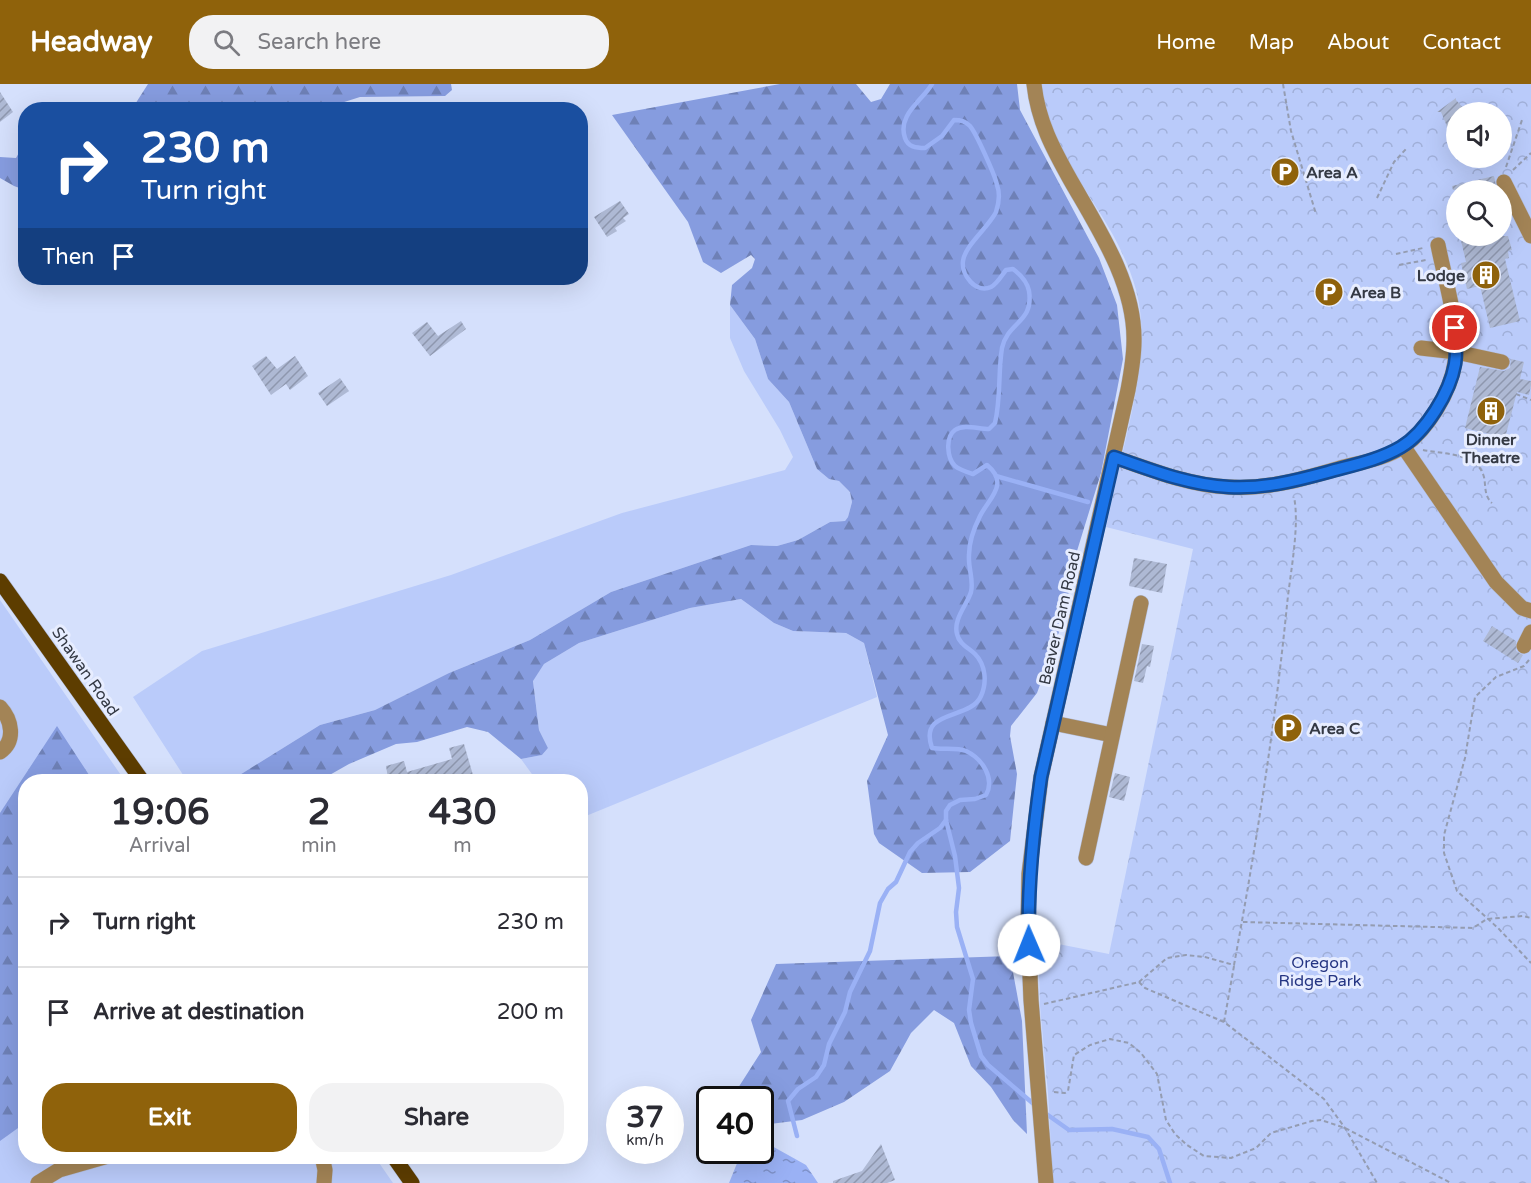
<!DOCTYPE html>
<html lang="en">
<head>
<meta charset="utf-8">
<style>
	:root { --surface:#fff; --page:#f2f2f3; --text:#2b2b33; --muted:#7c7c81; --line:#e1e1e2; --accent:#8f620b }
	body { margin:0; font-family:"Varela Round",sans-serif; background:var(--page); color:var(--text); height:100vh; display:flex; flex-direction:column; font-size:22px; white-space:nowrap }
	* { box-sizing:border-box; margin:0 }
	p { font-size:20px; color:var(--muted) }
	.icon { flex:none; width:33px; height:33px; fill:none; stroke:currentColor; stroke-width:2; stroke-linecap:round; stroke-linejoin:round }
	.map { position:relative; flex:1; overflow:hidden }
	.panel { position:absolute; left:18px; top:690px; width:570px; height:390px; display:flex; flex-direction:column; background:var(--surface); border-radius:24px; box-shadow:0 6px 24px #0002 }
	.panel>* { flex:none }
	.hud { position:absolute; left:18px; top:18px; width:570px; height:183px; border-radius:24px; box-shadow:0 6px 24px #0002; background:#1a4fa0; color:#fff; overflow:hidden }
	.buttons { position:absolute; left:1446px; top:18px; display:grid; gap:12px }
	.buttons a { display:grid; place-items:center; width:66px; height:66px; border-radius:50%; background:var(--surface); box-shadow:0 6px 24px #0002; font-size:30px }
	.speed { position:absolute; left:606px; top:1002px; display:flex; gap:12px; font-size:30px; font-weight:700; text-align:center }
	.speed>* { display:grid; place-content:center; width:78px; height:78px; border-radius:50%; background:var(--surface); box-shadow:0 6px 24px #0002; line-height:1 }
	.speed small { font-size:15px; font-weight:400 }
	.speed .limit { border:3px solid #111; border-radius:9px; background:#fff; color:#111 }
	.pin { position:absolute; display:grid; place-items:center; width:51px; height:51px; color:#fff; margin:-26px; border:3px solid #fff; border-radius:50%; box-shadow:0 2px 6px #0007 }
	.me { position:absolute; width:66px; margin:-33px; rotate:359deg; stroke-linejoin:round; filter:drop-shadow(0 0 4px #0008) }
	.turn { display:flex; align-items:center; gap:21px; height:126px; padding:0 24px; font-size:27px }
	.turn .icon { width:78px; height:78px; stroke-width:2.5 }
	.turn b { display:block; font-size:42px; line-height:51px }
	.then { display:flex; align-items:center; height:57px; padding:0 24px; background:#0003; gap:12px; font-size:22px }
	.eta { display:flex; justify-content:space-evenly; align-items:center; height:102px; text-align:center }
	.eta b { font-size:36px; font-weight:700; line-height:42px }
	.cta { display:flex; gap:12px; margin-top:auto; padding:12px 24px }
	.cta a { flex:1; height:69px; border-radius:24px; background:var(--accent); color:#fff; font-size:24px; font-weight:700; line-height:69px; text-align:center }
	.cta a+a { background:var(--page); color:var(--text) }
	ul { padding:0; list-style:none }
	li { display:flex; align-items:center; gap:18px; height:90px; padding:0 24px; border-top:2px solid var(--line) }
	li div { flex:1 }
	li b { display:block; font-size:22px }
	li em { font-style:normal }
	header { display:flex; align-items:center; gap:36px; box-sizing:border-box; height:84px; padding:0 30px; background:var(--accent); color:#fff }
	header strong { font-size:28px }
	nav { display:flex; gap:33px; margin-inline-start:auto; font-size:21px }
	.search { width:420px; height:54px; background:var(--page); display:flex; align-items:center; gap:15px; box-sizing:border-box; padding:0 21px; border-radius:24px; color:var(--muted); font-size:22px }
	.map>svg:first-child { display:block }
</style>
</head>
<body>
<header>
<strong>Headway</strong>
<div class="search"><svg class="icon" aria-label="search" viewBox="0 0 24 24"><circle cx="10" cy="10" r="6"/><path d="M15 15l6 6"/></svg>Search here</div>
<nav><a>Home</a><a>Map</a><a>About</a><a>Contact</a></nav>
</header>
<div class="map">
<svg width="1531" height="1099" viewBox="0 0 1531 1099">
	<defs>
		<pattern id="forest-firs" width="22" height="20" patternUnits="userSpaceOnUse" patternTransform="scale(1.5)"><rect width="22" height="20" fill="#869cdf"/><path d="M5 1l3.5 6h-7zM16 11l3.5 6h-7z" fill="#6e80b6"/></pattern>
		<pattern id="park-crowns" width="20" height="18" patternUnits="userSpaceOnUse" patternTransform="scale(1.5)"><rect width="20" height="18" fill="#bacbfa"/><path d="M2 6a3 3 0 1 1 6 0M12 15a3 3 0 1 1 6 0" fill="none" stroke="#a0afd8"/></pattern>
		<pattern id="water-ripples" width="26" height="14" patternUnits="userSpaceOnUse" patternTransform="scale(1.5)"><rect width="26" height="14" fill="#9ab1f5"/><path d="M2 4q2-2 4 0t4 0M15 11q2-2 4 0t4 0" fill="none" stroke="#7e91c8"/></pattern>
		<pattern id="building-hatch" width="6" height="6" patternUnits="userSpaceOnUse" patternTransform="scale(1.5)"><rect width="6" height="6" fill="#aeb9d4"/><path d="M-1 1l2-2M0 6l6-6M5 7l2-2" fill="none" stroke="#8e97ae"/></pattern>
	</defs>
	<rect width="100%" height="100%" fill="#d5e0fc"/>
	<g fill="#bacbfa">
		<path d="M 730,221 L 755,255 L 768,295 L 789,318 L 817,385 L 829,395 L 839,397 L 850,408 L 852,418 L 848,433 L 845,437 L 830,438 L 798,456 L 777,462 L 751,461 L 611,508 L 530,556 L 449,589 L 375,626 L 320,641 L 230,697 L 187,697 L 133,613 L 202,567 L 451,491 L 622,429 L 785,386 L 793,373 L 780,346 L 744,287 L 730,254 Z"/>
		<path d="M 741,515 L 774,539 L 793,547 L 846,549 L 864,559 L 877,613 L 581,734 L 580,698 L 537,697 L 521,675 L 542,671 L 548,664 L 539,646 L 533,596 L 544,580 L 579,559 L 690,524 Z"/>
		<path d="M 0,516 L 125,697 L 26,698 L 26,1072 L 375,1073 L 393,1099 L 0,1099 Z"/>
	</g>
	<g fill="url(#forest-firs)">
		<path d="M 148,0 L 451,0 L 452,6 L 445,12 L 360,13 L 319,26 L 132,25 Z"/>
		<path d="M 780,0 L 856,0 L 871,18 L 881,15 L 890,0 L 1017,0 L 1020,26 L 1099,174 L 1117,221 L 1123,275 L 1101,389 L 1069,493 L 1068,523 L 1037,609 L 1011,642 L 1010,652 L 1017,690 L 1010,757 L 970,788 L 922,789 L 879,759 L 874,750 L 867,697 L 888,651 L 864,559 L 846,549 L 793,547 L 774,539 L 741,515 L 690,524 L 579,559 L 544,580 L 533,597 L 539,646 L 548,664 L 542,671 L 521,675 L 488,648 L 467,643 L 417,658 L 396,660 L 349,680 L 319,697 L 230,697 L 320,641 L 375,626 L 449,589 L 530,556 L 611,508 L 751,461 L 777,462 L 798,456 L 830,438 L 845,437 L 848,433 L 852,418 L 850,408 L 839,397 L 829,395 L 817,385 L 789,318 L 768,295 L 755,255 L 730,221 L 732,201 L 752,184 L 755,175 L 751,171 L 721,189 L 703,178 L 688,138 L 612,31 Z"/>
		<path d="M 25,58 L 25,106 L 14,102 L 0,94 L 0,73 L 16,74 Z"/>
		<path d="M 57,642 L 93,697 L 26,698 L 25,1039 L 0,1057 L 0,729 Z"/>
		<path d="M 1010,872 L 1022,937 L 1027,1050 L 1013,1036 L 991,1003 L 971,982 L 954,939 L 934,926 L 911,949 L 890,987 L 844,1018 L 802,1036 L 761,1041 L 760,1016 L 731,1015 L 761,968 L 751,936 L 776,880 Z"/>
	</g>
	<path fill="url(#park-crowns)" fill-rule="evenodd" d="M 1042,0 L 1531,0 L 1531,1099 L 1053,1099 L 1048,1010 L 1040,922 L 1038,856 L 1109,870 L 1193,465 L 1106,443 C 1112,414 1119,384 1126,354 C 1137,305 1149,256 1136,206 C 1131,187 1122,168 1113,151 C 1087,104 1046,56 1042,0 ZM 1456,28 L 1502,28 L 1502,74 L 1456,74 ZM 1456,106 L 1502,106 L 1502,152 L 1456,152 Z"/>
	<path fill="url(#water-ripples)" d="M 761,1056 L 806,1081 L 818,1099 L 729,1099 L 742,1067 L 760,1066 Z"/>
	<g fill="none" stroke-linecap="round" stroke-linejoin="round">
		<g stroke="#9ab1f5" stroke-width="4.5">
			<path d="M 932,0 C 922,17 897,31 905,54 C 908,63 916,64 925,64 L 942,52 L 954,36 C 961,36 965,37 970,42 C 976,49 995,91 997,101 C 1000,109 999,119 996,128 C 988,144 965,161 963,177 C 961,191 976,210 991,203 C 997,200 1002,191 1006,186 L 1013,185 C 1021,191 1027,197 1029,207 C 1034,239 1008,237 1002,264 C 998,288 1001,314 995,339 L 989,345 C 978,345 964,340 955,346 C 945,353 947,374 955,382 C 960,386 967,388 973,390 L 987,381 C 1010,400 989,414 980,432 C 974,444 969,458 969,471 C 968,484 974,496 971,508 C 967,521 953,535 957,550 C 959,560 969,564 975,570 C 986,581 987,599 981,612 C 970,637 918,624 932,664 C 943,666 956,663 966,667 C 983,675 995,695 986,711 L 975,715 L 960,716 L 950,721 L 946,727 L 946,736 L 955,772 L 959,804 L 956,828 L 957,843 L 973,895 L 969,926 L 971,939 L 981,972 L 988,981 L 1036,1022"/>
			<path d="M 996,392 L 1088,418"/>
			<path d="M 1045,1029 L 1069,1046 L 1112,1045 L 1148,1053 L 1159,1065 L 1170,1099"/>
			<path d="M 797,1052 L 788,1017 L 798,1005 L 816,993 L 824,981 L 829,960 L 845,928 L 850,908 L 870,867 L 880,819 L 888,805 L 896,798 L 910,768 L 918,759 L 940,744 L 946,736"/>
		</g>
	</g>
	<g fill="url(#building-hatch)">
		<path d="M 0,8 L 13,28 L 0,38 Z"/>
		<path d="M 1456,14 L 1456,16 L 1467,28 L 1456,28 L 1456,65 L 1453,66 L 1446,40 L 1441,28 L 1437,28 Z"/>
		<path d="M 1494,92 L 1497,106 L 1453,106 L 1452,102 Z"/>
		<path d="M 620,117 L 629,130 L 623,134 L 626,137 L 615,144 L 617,147 L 607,153 L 594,133 Z"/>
		<path d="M 1460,152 L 1508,152 L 1512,166 L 1508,167 L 1509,174 L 1505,175 L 1520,237 L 1490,244 L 1480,202 L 1467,205 L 1461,179 L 1466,178 Z"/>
		<path d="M 461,237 L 466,245 L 430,272 L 412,249 L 427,238 L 438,252 Z"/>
		<path d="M 266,272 L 277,285 L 295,272 L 308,292 L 290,306 L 286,300 L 271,311 L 252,282 Z"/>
		<path d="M 1511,275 L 1524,278 L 1520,295 L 1531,297 L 1531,301 L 1529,311 L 1517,308 L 1505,354 L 1465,344 L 1480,283 L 1504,287 L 1510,284 Z"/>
		<path d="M 340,294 L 349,307 L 327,322 L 318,309 Z"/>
		<path d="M 1134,474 L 1167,480 L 1162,509 L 1129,502 Z"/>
		<path d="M 1492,542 L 1516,557 L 1516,567 L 1523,571 L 1518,579 L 1483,557 Z"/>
		<path d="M 1142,560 L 1154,562 L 1150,583 L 1147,582 L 1143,599 L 1134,597 Z"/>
		<path d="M 464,660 L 475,698 L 386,698 L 386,694 L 388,694 L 386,682 L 404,677 L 407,688 L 452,675 L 449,664 Z"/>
		<path d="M 1115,689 L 1130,693 L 1124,717 L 1109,713 Z"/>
		<path d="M 881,1060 L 895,1096 L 887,1099 L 833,1099 L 833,1097 L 862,1087 Z"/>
	</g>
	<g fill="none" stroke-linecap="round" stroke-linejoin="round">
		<g stroke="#b2bbd4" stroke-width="16">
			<g id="minor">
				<path d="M 1034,0 C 1038,37 1053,65 1071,97 C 1098,144 1135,200 1134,257 C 1134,273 1131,290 1128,306 L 1041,693 L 1029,790 L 1028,843 L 1031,916 L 1046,1099"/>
				<path d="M 1504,98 L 1531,152"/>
				<path d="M 1421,264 L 1456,268 L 1502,278"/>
				<path d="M 1403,362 L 1496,498 L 1522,524 L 1531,527"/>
				<path d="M 1114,373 C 1151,386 1189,401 1228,403 C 1268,406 1306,394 1344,383 C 1364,378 1386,374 1404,362 C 1428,345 1451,307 1455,278 C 1460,242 1445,197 1438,161"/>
				<path d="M 1524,562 L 1531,548"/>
				<path d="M 0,623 C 12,636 16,657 0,668"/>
				<path d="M 1053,639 L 1112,651"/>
				<path d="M 1086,774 L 1141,519"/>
				<path d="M 322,1072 L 325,1086 L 324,1099"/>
				<path d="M 38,1099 L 59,1086 L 108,1072"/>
			</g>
		</g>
		<g stroke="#b2bbd4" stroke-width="16">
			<g id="major">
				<path d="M 0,497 L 143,698"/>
				<path d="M 393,1072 L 412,1099"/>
			</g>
		</g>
		<g stroke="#949cb1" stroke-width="2" stroke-dasharray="4.5 3" stroke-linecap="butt">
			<path d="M 1283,0 L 1291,47 L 1316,130"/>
			<path d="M 1506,83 L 1522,36"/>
			<path d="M 1513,86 L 1531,69"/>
			<path d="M 1377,114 L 1394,78 L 1406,65"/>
			<path d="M 1396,170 L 1423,164"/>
			<path d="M 1399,181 L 1426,176"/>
			<path d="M 1516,310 L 1531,316"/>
			<path d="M 1423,366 C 1443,370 1478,369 1484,393 C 1486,403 1484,412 1492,419"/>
			<path d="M 1529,576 L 1524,582 L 1496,593 L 1475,613 L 1465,674 L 1444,751 L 1444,769 L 1457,807 L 1498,844 L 1531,879"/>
			<path d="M 1243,838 L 1473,844 L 1487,835 L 1523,832 L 1531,834"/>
			<path d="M 1139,898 L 1145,904 L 1224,938 L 1324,1015 L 1345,1044 L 1377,1099"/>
			<path d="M 1044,920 L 1139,898 L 1167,874 L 1186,871 L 1205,873 L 1234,881 C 1256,762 1275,642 1287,521 C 1290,490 1300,442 1294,413"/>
			<path d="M 1224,938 L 1234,882"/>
			<path d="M 1054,1008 L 1065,1009 L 1068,1007 L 1074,971 L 1090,961 L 1110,955 L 1129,959 L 1141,969 L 1157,990 L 1166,1036 L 1175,1050 L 1187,1061 L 1204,1072 L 1231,1074 L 1256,1064 L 1271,1049 L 1312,1037 L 1321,1036 L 1345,1044 L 1451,1099"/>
		</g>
		<use href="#minor" stroke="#a38456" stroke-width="15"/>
		<use href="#major" stroke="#5d3d00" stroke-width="15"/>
	</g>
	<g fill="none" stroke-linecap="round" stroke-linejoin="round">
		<g stroke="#114b97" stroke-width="15">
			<path id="route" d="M 1029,861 C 1027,804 1033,749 1041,693 L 1114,373 C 1151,386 1189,401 1229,403 C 1263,405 1295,397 1328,388 C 1353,381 1379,376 1401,363 C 1426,348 1450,308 1455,280 C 1457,268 1456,256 1455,244"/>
		</g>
		<use href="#route" stroke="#1a73e8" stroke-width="10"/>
	</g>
	<defs>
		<g id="parking-disc" transform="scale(1.5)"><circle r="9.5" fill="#8f620b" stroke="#e7edff"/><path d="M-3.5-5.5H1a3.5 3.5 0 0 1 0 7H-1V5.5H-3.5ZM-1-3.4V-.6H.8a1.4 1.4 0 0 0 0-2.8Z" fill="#fff"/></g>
		<g id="building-disc" transform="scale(1.5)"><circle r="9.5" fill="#8f620b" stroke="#e7edff"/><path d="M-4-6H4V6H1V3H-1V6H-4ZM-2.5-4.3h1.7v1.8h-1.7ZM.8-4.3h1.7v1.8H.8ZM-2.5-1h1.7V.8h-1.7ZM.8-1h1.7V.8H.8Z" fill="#fff"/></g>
	</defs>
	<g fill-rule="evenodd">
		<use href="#parking-disc" x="1285" y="88"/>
		<use href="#building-disc" x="1486" y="191"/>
		<use href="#parking-disc" x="1329" y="208"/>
		<use href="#building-disc" x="1491" y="327"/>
		<use href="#parking-disc" x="1288" y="644"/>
	</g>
	<g text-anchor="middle" stroke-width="6" stroke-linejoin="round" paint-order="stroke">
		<g font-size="16" font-weight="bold" fill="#343944" stroke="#e7edff" text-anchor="start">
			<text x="1306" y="94">Area A</text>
			<text x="1465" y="197" text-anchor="end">Lodge</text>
			<text x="1350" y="214">Area B</text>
			<text x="1491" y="361" text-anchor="middle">Dinner<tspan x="1491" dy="18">Theatre</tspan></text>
			<text x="1309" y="650">Area C</text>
		</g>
		<g font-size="16" fill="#343944" stroke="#e7edff">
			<text transform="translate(1059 534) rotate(-77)" y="6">Beaver Dam Road</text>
			<text transform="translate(86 587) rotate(55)" y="6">Shawan Road</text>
		</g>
		<g font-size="16" fill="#243482" stroke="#e7edff">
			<text x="1320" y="884">Oregon<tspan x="1320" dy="18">Ridge Park</tspan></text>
		</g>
	</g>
</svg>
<div class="buttons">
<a><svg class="icon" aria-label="sound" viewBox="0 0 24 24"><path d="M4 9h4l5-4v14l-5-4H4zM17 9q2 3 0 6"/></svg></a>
<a><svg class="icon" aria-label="search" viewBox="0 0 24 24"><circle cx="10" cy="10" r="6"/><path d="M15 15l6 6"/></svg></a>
</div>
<div class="speed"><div>37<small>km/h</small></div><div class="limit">40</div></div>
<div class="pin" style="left:1455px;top:244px;background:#d93025"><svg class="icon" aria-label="arrive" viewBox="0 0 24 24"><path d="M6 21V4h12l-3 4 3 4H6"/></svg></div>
<svg class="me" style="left:1029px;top:861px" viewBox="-20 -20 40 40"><circle r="19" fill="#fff"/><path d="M0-13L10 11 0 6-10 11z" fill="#1a73e8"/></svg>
<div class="hud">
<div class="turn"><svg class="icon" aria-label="right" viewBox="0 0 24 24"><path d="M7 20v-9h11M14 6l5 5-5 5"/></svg><div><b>230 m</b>Turn right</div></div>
<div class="then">Then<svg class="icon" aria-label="arrive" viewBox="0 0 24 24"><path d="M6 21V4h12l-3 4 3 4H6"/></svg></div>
</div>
<section class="panel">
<div class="eta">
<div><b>19:06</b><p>Arrival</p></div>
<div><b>2</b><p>min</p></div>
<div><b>430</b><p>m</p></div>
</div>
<ul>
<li><svg class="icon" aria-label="right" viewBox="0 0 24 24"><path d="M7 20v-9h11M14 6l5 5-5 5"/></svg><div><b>Turn right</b></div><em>230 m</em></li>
<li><svg class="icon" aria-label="arrive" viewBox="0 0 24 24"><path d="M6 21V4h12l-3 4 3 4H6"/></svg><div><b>Arrive at destination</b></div><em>200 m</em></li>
</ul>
<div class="cta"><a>Exit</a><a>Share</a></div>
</section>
</div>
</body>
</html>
